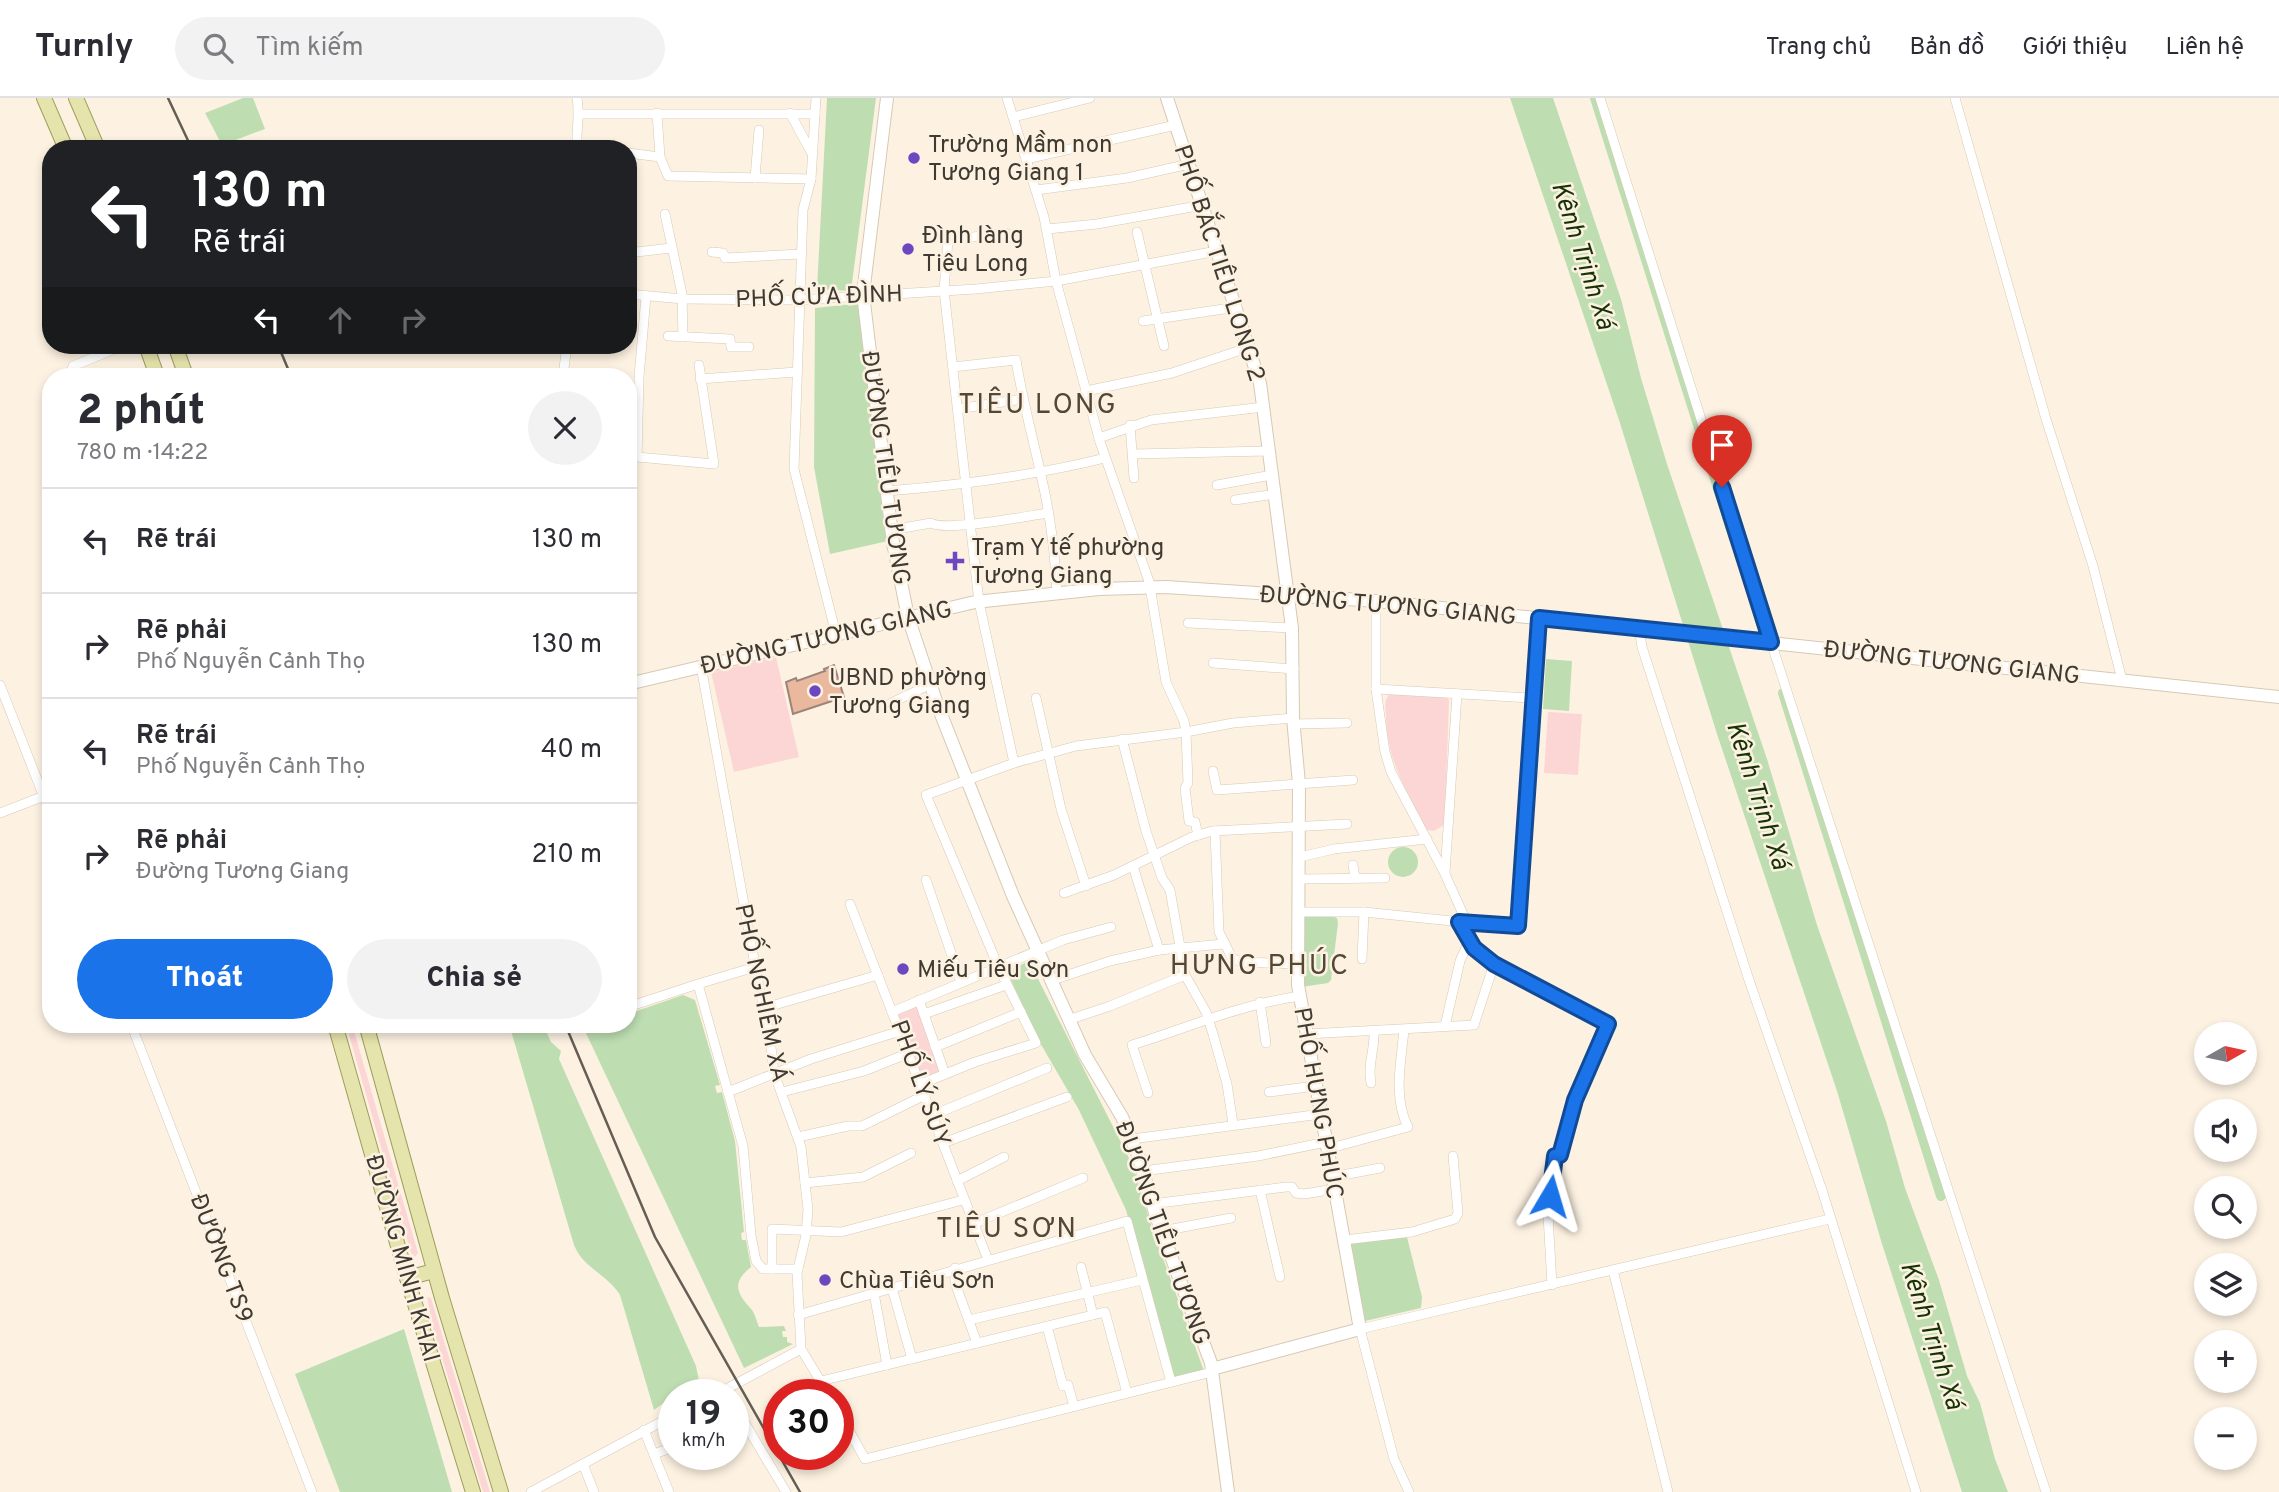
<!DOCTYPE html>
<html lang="vi">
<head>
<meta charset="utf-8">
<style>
	:root { --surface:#fff; --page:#f2f2f3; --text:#2b2b33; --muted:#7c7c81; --line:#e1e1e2; --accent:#1a73e8 }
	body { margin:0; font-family:Overpass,sans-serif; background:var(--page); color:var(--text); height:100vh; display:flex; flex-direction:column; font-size:26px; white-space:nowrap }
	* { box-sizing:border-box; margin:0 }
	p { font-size:23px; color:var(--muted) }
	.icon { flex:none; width:38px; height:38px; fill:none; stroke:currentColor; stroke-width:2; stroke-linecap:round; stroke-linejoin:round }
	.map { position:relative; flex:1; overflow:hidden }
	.side { position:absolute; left:42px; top:270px; width:595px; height:665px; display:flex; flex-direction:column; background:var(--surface); border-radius:28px; box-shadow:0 4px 10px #0003 }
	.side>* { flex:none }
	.banner { position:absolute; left:42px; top:42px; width:595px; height:214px; border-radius:28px; box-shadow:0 4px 10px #0003; background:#202124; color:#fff; overflow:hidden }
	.needle { width:46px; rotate:81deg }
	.buttons { position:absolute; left:2194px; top:924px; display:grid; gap:14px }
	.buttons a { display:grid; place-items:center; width:63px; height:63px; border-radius:50%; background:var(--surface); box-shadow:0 4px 10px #0003; font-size:35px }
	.speed { position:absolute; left:658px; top:1281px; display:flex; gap:14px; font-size:35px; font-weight:700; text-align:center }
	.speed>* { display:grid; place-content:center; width:91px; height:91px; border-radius:50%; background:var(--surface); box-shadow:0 4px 10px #0003; line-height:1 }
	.speed small { font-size:18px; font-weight:400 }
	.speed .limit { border:10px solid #d22; background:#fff; color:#111 }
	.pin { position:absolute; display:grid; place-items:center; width:60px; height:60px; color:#fff; margin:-72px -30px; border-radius:50% 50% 50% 0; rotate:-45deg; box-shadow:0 0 7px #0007 }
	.pin .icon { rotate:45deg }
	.me { position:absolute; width:77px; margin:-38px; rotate:7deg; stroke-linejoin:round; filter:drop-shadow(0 0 5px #0008) }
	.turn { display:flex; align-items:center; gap:24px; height:147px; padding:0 35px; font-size:32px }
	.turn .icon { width:91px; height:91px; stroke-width:2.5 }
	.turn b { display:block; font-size:49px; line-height:60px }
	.lanes { display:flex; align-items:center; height:66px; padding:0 35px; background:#0003; justify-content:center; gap:35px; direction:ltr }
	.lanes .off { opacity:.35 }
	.round { display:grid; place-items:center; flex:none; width:74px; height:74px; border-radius:37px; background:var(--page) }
	.summary { display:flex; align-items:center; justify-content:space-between; height:119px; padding:0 35px }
	h1 { font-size:42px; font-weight:800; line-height:52px }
	.button { display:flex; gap:14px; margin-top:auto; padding:14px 35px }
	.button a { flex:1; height:80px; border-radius:42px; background:var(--accent); color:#fff; font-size:28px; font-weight:800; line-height:80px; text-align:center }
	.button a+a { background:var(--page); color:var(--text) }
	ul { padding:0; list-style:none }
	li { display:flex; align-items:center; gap:21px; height:105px; padding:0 35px; border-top:2px solid var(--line) }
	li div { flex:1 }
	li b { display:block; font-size:26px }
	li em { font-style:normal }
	header { display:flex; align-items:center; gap:42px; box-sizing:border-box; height:98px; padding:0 35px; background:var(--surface); border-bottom:2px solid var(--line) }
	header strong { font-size:33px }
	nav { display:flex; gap:38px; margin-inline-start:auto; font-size:24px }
	.search { width:490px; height:63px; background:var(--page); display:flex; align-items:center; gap:18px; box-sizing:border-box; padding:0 24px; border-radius:38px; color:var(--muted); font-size:26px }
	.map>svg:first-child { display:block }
</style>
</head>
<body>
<header>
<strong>Turnly</strong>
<div class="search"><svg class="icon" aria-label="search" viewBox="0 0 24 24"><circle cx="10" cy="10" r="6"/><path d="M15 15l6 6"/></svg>Tìm kiếm</div>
<nav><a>Trang chủ</a><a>Bản đồ</a><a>Giới thiệu</a><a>Liên hệ</a></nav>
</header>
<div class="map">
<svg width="2279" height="1394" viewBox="0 0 2279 1394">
	<rect width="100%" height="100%" fill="#fdf2e2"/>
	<g fill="#fcd6d5">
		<path d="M 776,559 L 799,659 L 734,674 L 711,574 Z"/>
		<path d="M 1390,596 L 1444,598 L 1449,602 L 1445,720 L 1444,727 L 1434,733 L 1427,732 C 1407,694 1388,665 1386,621 C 1386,611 1383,602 1390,596 Z"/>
		<path d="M 1548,614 L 1582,616 L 1578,677 L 1544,675 Z"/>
		<path d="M 918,907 L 943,975 L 922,982 L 898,916 Z"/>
		<path d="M 346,926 L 352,926 L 418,1155 L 415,1159 L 411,1155 Z"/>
		<path d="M 427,1199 L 431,1200 L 490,1394 L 483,1394 L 433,1230 Z"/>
	</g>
	<g fill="#bedeb2">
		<path d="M 243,0 L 253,0 L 265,31 L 222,47 L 205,15 Z"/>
		<path d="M 827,0 L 876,0 L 851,193 L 817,191 Z"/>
		<path d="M 1510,0 L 1553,0 L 1621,201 L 1641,280 L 1667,366 L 1767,661 L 1817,827 L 1886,1023 L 1905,1090 L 1939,1182 L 1967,1278 L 1980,1305 L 1995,1361 L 2008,1394 L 1962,1394 L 1882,1146 L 1837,993 L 1717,636 L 1619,322 Z"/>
		<path d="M 852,206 L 858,207 L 862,228 L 888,443 L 830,456 L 814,369 L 815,210 Z"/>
		<path d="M 1546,561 L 1572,563 L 1569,613 L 1543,611 Z"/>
		<circle cx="1403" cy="764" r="15"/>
		<path d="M 1329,817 L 1337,820 L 1338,825 L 1331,882 L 1328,885 L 1302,889 L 1302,818 Z"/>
		<path d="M 1029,863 L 1133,1068 L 1152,1130 L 1204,1273 L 1172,1280 L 1126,1112 L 1079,1012 L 1039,943 L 1008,876 L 1008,873 Z"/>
		<path d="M 683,897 L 695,902 L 720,987 L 715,988 L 717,995 L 722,994 L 735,1043 L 744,1134 L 741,1135 L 742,1142 L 746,1142 L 751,1169 C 730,1186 738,1196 752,1212 C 755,1216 757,1224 759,1229 L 784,1228 L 786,1233 L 782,1233 L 783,1239 L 787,1239 L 787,1244 L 793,1246 L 744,1270 L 584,931 L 599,926 L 628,926 L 628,916 Z"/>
		<path d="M 509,926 L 543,926 L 551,944 L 561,953 L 559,961 L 696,1268 L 699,1283 L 674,1297 L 654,1312 L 620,1197 C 607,1176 583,1170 574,1147 Z"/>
		<path d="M 1402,1137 L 1407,1139 L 1422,1199 L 1421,1210 L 1365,1223 L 1350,1149 L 1352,1145 Z"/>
		<path d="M 404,1231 L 452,1394 L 340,1394 L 295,1276 Z"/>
	</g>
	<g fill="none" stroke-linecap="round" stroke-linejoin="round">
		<g stroke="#bedeb2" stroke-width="10">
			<path d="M 1595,0 L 1734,441"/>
			<path d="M 1783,595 L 1941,1098"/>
		</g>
	</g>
	<path fill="#e9b89d" stroke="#9a857a" stroke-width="2" d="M 834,567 L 844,599 L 793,616 L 786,584 L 796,580 L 797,583 L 825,573 L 824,571 Z"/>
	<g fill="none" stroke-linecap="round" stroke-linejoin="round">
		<g stroke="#d6c9b5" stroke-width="10">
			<g id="street">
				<path d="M 816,0 L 811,81 L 803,112 L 794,371 L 836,536"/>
				<path d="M 1007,0 L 1044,119 L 1056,183 L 1100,344 L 1151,489"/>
				<path d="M 1600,0 L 1771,544 L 2046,1394"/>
				<path d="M 1955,0 L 2046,321 L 2093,468 L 2122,582"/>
				<path d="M 657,15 L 660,59"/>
				<path d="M 790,15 L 811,54"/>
				<path d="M 579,16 L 815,16"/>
				<path d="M 1013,19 L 1090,0"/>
				<path d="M 577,51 C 576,33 580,17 577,0"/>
				<path d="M 628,55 L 660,59 L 668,78 L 811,81"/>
				<path d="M 1026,61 L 1176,27"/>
				<path d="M 755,80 L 759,32"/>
				<path d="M 1036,92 L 1127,80 L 1189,66"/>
				<path d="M 665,116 L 682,196 L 683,239"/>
				<path d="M 1047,131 L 1097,126 L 1203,107"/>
				<path d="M 1137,134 L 1164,248"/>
				<path d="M 1006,135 L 948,142 L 944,192 L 979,504 L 1014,665"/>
				<path d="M 712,154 L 723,155 L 725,160 L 801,156"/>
				<path d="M 628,155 L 671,150"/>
				<path d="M 628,196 L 683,201 L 798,202 L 976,191 L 1056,183 L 1217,153"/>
				<path d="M 646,198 L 639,279 L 637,359 L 714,366 L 699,267"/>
				<path d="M 1143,223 L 1237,209"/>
				<path d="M 668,238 L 730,241 L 731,249 L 749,249"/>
				<path d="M 953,269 L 1016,262 C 1022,300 1032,336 1040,373 C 1050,413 1055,454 1057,496"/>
				<path d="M 69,278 L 73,268 L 124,247"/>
				<path d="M 563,278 L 567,247"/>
				<path d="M 700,281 L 796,274"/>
				<path d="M 1086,293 L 1172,275 L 1250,249"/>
				<path d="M 958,311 L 1022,301"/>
				<path d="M 1130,327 L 1134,380"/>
				<path d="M 1099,340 L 1151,322 L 1264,309"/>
				<path d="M 1133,356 L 1268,353"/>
				<path d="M 1217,387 L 1272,377"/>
				<path d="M 887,393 C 961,387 1033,378 1105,360"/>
				<path d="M 1235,402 L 1275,396"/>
				<path d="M 892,432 L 931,425 C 946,434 1027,418 1048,415"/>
				<path d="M 1376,503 L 1376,591 L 1385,654 L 1391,674 L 1445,776 L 1467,825 L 1518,828 L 1539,520"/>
				<path d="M 1188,525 L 1292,530"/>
				<path d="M 1639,530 L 1642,549 L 1749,882 L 1822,1092 L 1916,1394"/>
				<path d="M 1213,565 L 1294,571"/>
				<path d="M 701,568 L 758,884 L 769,932 L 774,975 L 801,1049 L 805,1085 L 808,1111 L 806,1137 L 797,1175 L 801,1251 L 829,1297"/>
				<path d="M 0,587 L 51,717"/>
				<path d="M 1376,591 L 1532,600"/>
				<path d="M 1036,600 L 1061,711 L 1086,788"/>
				<path d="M 891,605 L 931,586"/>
				<path d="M 1294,626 L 1347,625"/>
				<path d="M 1122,641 L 1146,733 L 1162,780 L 1170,792 L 1185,877 L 1206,914 L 1213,936 L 1227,986 L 1233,1026"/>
				<path d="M 1213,673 L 1217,692 L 1353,682"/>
				<path d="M 0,715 L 44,698"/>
				<path d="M 1215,733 L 1219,834 L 1232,860 L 1241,864 L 1296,866"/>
				<path d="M 1198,737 L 1195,724 L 1189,723 L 1185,690 L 1188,685 L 1186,634 L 1233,625 L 1293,620"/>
				<path d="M 1300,759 L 1334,751 L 1427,741"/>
				<path d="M 1353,767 L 1355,780"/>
				<path d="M 1445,775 L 1457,596"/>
				<path d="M 1300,781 L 1385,780"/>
				<path d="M 926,782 L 961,884"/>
				<path d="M 1064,795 L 1114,777 L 1192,739 L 1212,733 L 1347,726"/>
				<path d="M 850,806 L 892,914"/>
				<path d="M 1300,814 L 1364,814 L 1462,824"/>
				<path d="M 1459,824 L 1473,850 L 1494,866 L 1608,926 L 1575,1002 L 1560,1057 L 1555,1058 L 1548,1117 L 1552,1187"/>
				<path d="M 1159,852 L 1223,846"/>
				<path d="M 1362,861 L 1364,814"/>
				<path d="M 755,869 L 698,886 L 743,1048 L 751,1137 L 756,1163 L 763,1171 L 798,1171"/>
				<path d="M 1050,883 L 1110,863 L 1159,852 L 1133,768"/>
				<path d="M 919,902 L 945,976"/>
				<path d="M 1260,904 L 1266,945"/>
				<path d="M 628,909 L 698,886"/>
				<path d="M 764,910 L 878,877"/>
				<path d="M 924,916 L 1006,887"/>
				<path d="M 1068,922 L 1110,908 L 1185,877"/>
				<path d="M 131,926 L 312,1394"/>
				<path d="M 1445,928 L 1460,863 L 1469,843"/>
				<path d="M 1307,936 L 1474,927 L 1494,866"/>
				<path d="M 935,949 L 1021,914"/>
				<path d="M 1371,985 C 1367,967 1375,952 1374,933"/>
				<path d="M 921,986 L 975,964 L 1036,945 L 998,868 L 926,697 L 1014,665 L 1076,648 L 1186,634 L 1184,623 L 1166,584 L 1150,489"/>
				<path d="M 728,994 L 811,961 L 900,933"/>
				<path d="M 782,994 L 864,973 L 909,955"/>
				<path d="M 1269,994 L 1315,988"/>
				<path d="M 1148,995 L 1132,947 C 1190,929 1238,907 1300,898"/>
				<path d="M 933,1017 L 1047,970"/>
				<path d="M 798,1039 L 848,1028 L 862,1028 L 925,997"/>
				<path d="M 1132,1041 L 1321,1016"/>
				<path d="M 943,1045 L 1067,999"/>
				<path d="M 1327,1051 L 1408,1029 C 1393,1000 1401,964 1404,932"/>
				<path d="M 1143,1073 L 1258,1058 L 1326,1044"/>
				<path d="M 1332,1079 L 1380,1070"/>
				<path d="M 957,1083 L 1004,1059"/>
				<path d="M 805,1085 L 863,1079 L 911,1055"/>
				<path d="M 1260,1092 L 1280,1179"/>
				<path d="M 1152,1106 L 1286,1089 L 1292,1089 L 1296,1095 L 1304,1096 L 1335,1091"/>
				<path d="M 973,1126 L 1083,1080"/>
				<path d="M 1162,1133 L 1231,1120"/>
				<path d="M 1344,1142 L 1412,1134 L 1455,1121 L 1458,1115 L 1453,1058"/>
				<path d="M 988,1162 L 892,914 L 1063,842 L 1111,829"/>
				<path d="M 1081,1169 L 1093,1217"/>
				<path d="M 955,1170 L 955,1185 L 977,1245"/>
				<path d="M 772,1171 L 772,1131 L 841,1134 L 963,1102"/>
				<path d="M 1613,1172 L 1668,1394"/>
				<path d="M 892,1190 L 912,1261"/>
				<path d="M 874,1195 L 887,1267"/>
				<path d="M 798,1217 L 1127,1123 L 1171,1284"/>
				<path d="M 969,1222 L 1142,1182"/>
				<path d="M 1047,1228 L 1063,1288 L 1068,1287 L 1074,1308"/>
				<path d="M 821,1283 L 1105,1214 L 1127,1295"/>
				<path d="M 715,1297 L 801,1251"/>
				<path d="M 838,1313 L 865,1361 L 1212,1274"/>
				<path d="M 733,1326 L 743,1322 L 786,1394"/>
				<path d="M 644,1332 L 669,1394"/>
				<path d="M 654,1356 L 674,1349"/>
				<path d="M 583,1366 L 594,1394"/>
				<path d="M 531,1394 L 674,1317"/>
				<path d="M 1409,1394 L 1394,1361 L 1360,1231 L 1830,1121"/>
			</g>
		</g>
		<g stroke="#d6c9b5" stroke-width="14">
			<g id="secondary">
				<path d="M 887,0 L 863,196 L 893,445 L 908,519 L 937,606 L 1013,798 L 1085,957 L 1122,1019 L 1138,1057 L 1156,1118 L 1211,1265 L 1228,1394"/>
				<path d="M 1167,0 L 1260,285 L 1292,530 L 1293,620 L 1299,686 L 1298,887 L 1360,1231 L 1212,1271"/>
				<path d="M 628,586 L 975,504 L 1099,491 L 1166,489 L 1376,503 L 2279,599"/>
			</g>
		</g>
		<g stroke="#9f9d5e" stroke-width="16">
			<g id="primary">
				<path d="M 44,0 L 66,51"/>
				<path d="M 76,0 L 98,51"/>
				<path d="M 146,247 L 157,278"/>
				<path d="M 175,247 L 186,278"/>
				<path d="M 335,926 L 407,1180 L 473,1394"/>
				<path d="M 366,926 L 442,1200 L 501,1394"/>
				<path d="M 407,1180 L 434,1173"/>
			</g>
		</g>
		<use href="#street" stroke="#fff" stroke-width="9"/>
		<use href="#secondary" stroke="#fff" stroke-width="12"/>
		<use href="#primary" stroke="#e5e4ac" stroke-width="14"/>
		<g stroke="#645e55" stroke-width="2.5">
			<path d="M 168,0 L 192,51"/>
			<path d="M 278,247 L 291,278"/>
			<path d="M 565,926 L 655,1139 L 800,1394"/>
		</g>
	</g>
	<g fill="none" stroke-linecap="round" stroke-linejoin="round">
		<g stroke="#114b97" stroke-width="18">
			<path id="route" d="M 1550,1098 L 1555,1058 L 1560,1057 L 1575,1002 L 1608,926 L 1494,866 L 1474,850 L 1459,824 L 1518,828 L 1539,520 L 1771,544 L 1722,389"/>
		</g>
		<use href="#route" stroke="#1a73e8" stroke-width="12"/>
	</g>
	<g fill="#6c47c0" stroke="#fdf2e2" stroke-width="2.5">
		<circle cx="914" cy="60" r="7"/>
		<circle cx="908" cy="151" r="7"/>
		<path d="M951.5 452.5h7v7h7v7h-7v7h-7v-7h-7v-7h7z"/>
		<circle cx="815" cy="593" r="7"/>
		<circle cx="903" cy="871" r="7"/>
		<circle cx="825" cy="1182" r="7"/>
	</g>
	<g text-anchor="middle" stroke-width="5" stroke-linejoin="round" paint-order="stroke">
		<g font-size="24" fill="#3f3a32" stroke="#fdf2e2" text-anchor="start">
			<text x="928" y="54">Trường Mầm non<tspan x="928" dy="28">Tương Giang 1</tspan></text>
			<text x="922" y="145">Đình làng<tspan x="922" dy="28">Tiêu Long</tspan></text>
			<text x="971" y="457">Trạm Y tế phường<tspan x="971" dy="28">Tương Giang</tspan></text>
			<text x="829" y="587">UBND phường<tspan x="829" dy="28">Tương Giang</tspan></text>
			<text x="917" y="879">Miếu Tiêu Sơn</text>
			<text x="839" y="1190">Chùa Tiêu Sơn</text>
		</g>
		<g font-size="24" fill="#3f3a32" stroke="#fdf2e2">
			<text transform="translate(1220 165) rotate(72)" y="8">PHỐ BẮC TIÊU LONG 2</text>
			<text transform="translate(819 198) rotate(-2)" y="8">PHỐ CỬA ĐÌNH</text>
			<text transform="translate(886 370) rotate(82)" y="8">ĐƯỜNG TIÊU TƯƠNG</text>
			<text transform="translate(1388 507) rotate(5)" y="8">ĐƯỜNG TƯƠNG GIANG</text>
			<text transform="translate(826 539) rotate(-13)" y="8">ĐƯỜNG TƯƠNG GIANG</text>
			<text transform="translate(1952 564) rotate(6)" y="8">ĐƯỜNG TƯƠNG GIANG</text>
			<text transform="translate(762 895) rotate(78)" y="8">PHỐ NGHIÊM XÁ</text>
			<text transform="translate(921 985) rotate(70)" y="8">PHỐ LÝ SÚY</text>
			<text transform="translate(1319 1005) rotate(80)" y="8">PHỐ HƯNG PHÚC</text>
			<text transform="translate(1163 1135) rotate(70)" y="8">ĐƯỜNG TIÊU TƯƠNG</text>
			<text transform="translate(222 1160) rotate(69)" y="8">ĐƯỜNG TS9</text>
			<text transform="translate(403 1160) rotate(74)" y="8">ĐƯỜNG MINH KHAI</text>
		</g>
		<g font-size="26" font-style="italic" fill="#163306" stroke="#fdf2e2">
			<text transform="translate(1584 157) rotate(72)" y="9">Kênh Trịnh Xá</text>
			<text transform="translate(1759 697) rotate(72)" y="9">Kênh Trịnh Xá</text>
			<text transform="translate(1933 1237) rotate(72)" y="9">Kênh Trịnh Xá</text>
		</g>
		<g font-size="28" letter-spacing="2" fill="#534838" stroke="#fdf2e2">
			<text x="1038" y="315">TIÊU LONG</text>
			<text x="1260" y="876">HƯNG PHÚC</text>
			<text x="1007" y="1139">TIÊU SƠN</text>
		</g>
	</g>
</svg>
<div class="buttons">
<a><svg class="needle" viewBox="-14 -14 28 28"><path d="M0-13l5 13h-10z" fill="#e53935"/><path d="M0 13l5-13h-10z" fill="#7c7c81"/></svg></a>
<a><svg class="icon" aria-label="sound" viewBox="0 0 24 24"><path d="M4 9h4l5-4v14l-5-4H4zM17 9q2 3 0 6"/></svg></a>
<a><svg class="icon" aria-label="search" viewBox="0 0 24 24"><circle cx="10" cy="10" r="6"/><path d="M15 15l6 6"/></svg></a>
<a><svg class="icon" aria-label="layers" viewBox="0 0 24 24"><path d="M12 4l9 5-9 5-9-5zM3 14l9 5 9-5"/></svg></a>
<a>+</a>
<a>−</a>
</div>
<div class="speed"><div>19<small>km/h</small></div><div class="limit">30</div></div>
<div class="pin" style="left:1722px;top:389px;background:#d93025"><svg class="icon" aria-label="arrive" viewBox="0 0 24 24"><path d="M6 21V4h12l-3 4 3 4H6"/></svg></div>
<svg class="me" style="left:1550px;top:1098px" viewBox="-20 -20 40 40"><path d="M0-17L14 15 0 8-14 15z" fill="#1a73e8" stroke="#fff" stroke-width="4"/></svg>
<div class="banner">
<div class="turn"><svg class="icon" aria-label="left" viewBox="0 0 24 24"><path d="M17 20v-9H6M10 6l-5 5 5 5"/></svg><div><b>130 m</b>Rẽ trái</div></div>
<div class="lanes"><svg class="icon" aria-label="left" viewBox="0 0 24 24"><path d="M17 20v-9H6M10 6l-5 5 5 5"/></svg><svg class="icon off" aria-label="ahead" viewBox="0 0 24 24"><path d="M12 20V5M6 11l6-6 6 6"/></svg><svg class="icon off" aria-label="right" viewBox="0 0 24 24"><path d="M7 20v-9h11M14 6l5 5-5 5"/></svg></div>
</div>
<section class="side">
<div class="summary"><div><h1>2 phút</h1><p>780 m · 14:22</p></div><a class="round"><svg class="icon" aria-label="close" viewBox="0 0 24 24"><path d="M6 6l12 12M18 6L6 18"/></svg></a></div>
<ul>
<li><svg class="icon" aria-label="left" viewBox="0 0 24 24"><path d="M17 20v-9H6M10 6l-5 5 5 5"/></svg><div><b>Rẽ trái</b></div><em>130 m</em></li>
<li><svg class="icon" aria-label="right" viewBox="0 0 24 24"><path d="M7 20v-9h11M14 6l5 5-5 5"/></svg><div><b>Rẽ phải</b><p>Phố Nguyễn Cảnh Thọ</p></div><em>130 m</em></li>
<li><svg class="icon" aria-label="left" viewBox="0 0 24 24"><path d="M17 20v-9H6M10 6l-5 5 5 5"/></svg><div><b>Rẽ trái</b><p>Phố Nguyễn Cảnh Thọ</p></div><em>40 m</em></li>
<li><svg class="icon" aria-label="right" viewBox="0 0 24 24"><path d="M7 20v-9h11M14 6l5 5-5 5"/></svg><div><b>Rẽ phải</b><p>Đường Tương Giang</p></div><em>210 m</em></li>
</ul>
<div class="button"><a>Thoát</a><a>Chia sẻ</a></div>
</section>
</div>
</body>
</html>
